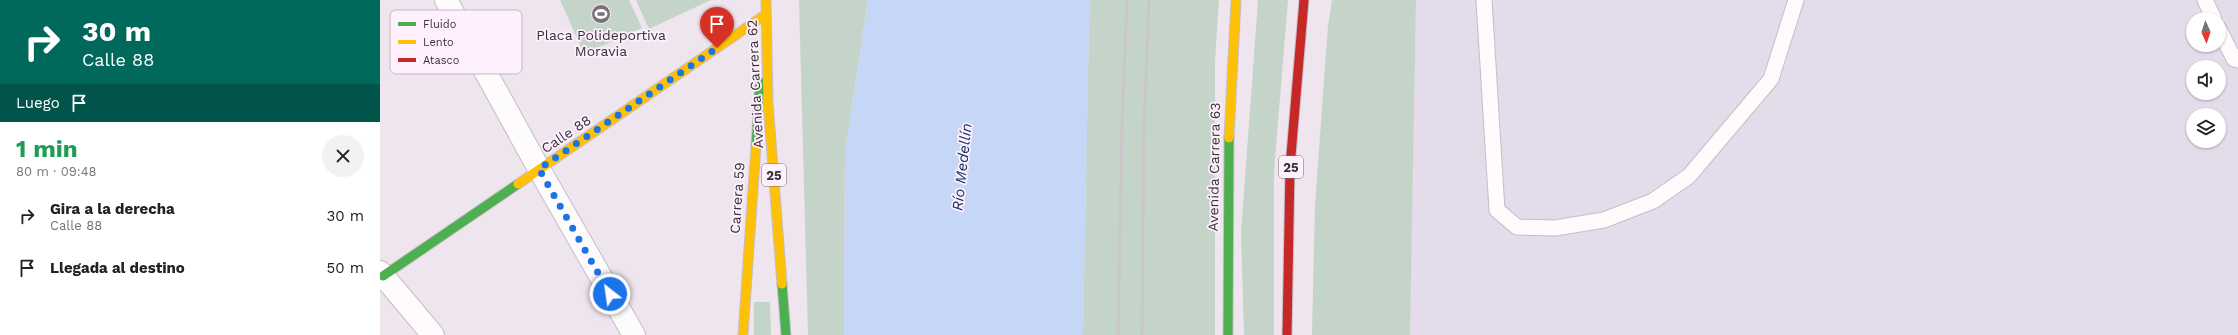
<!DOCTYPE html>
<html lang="es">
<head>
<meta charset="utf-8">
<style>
	:root { --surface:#fff; --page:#f2f2f2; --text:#222; --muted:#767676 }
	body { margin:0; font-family:"Work Sans",sans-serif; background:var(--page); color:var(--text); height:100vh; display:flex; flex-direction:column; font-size:15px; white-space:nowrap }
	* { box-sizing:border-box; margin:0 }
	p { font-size:13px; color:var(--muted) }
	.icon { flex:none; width:22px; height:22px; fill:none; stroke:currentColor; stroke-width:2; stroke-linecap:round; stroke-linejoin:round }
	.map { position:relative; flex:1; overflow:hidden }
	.panel { display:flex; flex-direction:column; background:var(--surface); width:380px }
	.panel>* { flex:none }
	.hud { background:#00695c; color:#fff; overflow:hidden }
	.needle { width:26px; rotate:177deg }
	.fabs { position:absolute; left:1806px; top:12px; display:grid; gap:8px }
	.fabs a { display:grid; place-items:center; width:40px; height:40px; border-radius:50%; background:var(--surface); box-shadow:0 1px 3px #0004; font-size:20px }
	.pin { position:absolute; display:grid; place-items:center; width:34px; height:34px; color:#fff; margin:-41px -17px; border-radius:50% 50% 50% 0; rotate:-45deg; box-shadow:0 0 4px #0007 }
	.pin .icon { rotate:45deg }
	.me { position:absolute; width:44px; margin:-22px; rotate:330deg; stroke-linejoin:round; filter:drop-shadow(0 0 3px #0008) }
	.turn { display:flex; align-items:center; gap:14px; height:84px; padding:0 16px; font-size:18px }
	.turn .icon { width:52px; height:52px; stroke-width:2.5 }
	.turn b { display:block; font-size:28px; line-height:34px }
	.then { display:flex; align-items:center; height:38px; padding:0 16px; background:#0003; gap:8px; font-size:15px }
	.round { display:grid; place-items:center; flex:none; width:42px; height:42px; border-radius:21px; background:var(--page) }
	.headline { display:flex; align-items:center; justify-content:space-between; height:68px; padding:0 16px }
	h1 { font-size:24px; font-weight:700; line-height:30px; color:#1e9e55 }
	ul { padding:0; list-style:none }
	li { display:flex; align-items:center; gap:12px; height:52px; padding:0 16px }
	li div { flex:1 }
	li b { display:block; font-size:15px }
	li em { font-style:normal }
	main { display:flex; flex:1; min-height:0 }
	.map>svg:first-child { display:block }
</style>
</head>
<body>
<main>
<section class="panel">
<div class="hud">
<div class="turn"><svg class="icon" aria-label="right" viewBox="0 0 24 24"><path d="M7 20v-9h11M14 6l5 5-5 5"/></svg><div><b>30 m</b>Calle 88</div></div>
<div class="then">Luego<svg class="icon" aria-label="arrive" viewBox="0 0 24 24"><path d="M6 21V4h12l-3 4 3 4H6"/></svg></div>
</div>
<div class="headline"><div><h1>1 min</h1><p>80 m · 09:48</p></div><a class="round"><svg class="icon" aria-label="close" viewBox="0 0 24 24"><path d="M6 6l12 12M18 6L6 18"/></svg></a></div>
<ul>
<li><svg class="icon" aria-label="right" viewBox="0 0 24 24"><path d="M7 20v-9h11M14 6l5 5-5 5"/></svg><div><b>Gira a la derecha</b><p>Calle 88</p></div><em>30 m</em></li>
<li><svg class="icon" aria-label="arrive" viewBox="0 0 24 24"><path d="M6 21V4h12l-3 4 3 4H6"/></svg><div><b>Llegada al destino</b></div><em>50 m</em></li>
</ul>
</section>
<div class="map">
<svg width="1858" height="335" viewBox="0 0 1858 335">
	<rect width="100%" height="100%" fill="#efe5ee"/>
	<path fill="#e4dbeb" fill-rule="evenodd" d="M 1036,0 L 1858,0 L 1858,335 L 1030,335 ZM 1813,19 L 1839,19 L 1839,45 L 1813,45 ZM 1813,67 L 1839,67 L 1839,93 L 1813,93 ZM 1813,115 L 1839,115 L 1839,141 L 1813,141 Z"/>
	<g fill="#c5d4c8">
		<path d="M 180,0 L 249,0 L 262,28 L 204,54 Z"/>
		<path d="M 256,0 L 331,0 L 269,29 Z"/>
		<path d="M 419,0 L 488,0 L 465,152 L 464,335 L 428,335 Z"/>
		<path d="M 711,0 L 839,0 L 835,61 L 835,335 L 703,335 L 709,21 Z"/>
		<path d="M 878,0 L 908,0 L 894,171 L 894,335 L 864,335 L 861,233 Z"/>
		<path d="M 952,0 L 1036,0 L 1030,335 L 932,335 L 935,204 L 948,26 Z"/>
		<path d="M 374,302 L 390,302 L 391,335 L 374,335 Z"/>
	</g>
	<path fill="#c6d6f7" d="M 488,0 L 711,0 L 709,21 L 703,335 L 464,335 L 465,152 Z"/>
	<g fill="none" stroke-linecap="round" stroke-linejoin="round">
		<g stroke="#c6bec5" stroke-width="17">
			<g id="lane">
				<path d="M 1104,0 L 1117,210 L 1137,227 L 1175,228 L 1224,220 L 1273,201 L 1309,176 L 1391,79 L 1416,0"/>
				<path d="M 1825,0 L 1834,19"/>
				<path d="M 1839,29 L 1854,59 L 1858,60"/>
			</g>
		</g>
		<g stroke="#c6bec5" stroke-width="24">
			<g id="street">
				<path d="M 66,0 L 159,169 L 254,335"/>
				<path d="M 0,272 L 53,335"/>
			</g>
		</g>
		<g stroke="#c6bec5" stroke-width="11">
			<g id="fast">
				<path d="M 376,146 L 380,82"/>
				<path d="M 3,276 L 138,184"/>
				<path d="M 402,284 L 406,335"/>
				<path d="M 848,335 L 849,138"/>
			</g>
		</g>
		<g stroke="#c6bec5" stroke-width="11">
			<g id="slow">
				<path d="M 386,0 L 388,102 L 402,284"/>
				<path d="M 849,138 L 856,0"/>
				<path d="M 138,184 L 385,15"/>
				<path d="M 363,335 L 376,146"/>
			</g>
		</g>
		<g stroke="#c6bec5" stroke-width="11">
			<path id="jam" d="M 907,335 L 910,167 L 924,0"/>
		</g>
		<use href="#lane" stroke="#fdfbfc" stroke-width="15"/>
		<use href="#street" stroke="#fdfbfc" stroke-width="22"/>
		<use href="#fast" stroke="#4caf50" stroke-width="9"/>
		<use href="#slow" stroke="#ffc107" stroke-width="9"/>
		<use href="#jam" stroke="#c62828" stroke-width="9"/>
		<g stroke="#cac7ca" stroke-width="3">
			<path d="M 738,335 L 742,123 L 747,0"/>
			<path d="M 762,335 L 764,126 L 769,0"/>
		</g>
	</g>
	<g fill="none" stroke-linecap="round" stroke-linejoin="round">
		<path stroke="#1a73e8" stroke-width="7" stroke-dasharray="0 12.6" d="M 230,294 L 159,169 L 337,48"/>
	</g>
	<defs>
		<g id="stadium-disc" transform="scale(1)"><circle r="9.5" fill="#787178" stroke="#fef0fd"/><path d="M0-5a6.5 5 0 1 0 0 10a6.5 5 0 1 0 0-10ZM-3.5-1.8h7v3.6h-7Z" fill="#fff"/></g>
	</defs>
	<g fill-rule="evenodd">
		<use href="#stadium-disc" x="221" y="14"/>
	</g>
	<g text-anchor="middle" stroke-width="3.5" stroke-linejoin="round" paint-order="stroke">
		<g fill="#fef0fd" stroke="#736b73" stroke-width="1">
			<rect x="899" y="156" width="24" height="22" rx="3"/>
			<rect x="382" y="164" width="24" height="22" rx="3"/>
		</g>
		<g font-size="13" font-weight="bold" fill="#383238">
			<text x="911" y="172">25</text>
			<text x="394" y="180">25</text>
		</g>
		<g font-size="14" fill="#383238" stroke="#fef0fd">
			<text x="221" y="40">Placa Polideportiva<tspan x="221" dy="16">Moravia</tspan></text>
		</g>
		<g font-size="14" fill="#383238" stroke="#fef0fd">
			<text transform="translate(375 84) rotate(-93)" y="5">Avenida Carrera 62</text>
			<text transform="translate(186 134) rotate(-34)" y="5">Calle 88</text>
			<text transform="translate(834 167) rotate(-89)" y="5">Avenida Carrera 63</text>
			<text transform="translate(357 198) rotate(-86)" y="5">Carrera 59</text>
		</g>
		<g font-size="15" font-style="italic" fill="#0e3062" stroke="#fef0fd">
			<text transform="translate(582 167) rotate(-84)" y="5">Río Medellín</text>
		</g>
	</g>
	<rect x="10" y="10" width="132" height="64" rx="6" fill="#fef0fd" stroke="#c3b7c2" stroke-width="1"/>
	<rect x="18" y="22" width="18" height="4" fill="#4caf50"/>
	<rect x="18" y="40" width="18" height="4" fill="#ffc107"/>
	<rect x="18" y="58" width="18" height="4" fill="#c62828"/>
	<g font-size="11" fill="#383238">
		<text x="43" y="28">Fluido</text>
		<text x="43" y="46">Lento</text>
		<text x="43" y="64">Atasco</text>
	</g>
</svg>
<div class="fabs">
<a><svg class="needle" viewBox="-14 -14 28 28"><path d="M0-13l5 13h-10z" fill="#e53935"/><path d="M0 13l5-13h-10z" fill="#767676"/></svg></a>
<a><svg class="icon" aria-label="sound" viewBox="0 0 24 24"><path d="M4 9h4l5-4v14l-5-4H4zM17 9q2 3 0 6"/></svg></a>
<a><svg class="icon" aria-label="layers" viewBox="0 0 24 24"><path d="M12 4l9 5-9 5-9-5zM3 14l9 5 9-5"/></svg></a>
</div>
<div class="pin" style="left:337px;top:48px;background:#d93025"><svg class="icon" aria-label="arrive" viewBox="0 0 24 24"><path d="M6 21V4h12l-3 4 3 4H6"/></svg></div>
<svg class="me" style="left:230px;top:294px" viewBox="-20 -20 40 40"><circle r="17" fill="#1a73e8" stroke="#fff" stroke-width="3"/><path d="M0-11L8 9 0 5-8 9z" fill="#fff"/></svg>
</div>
</main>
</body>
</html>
